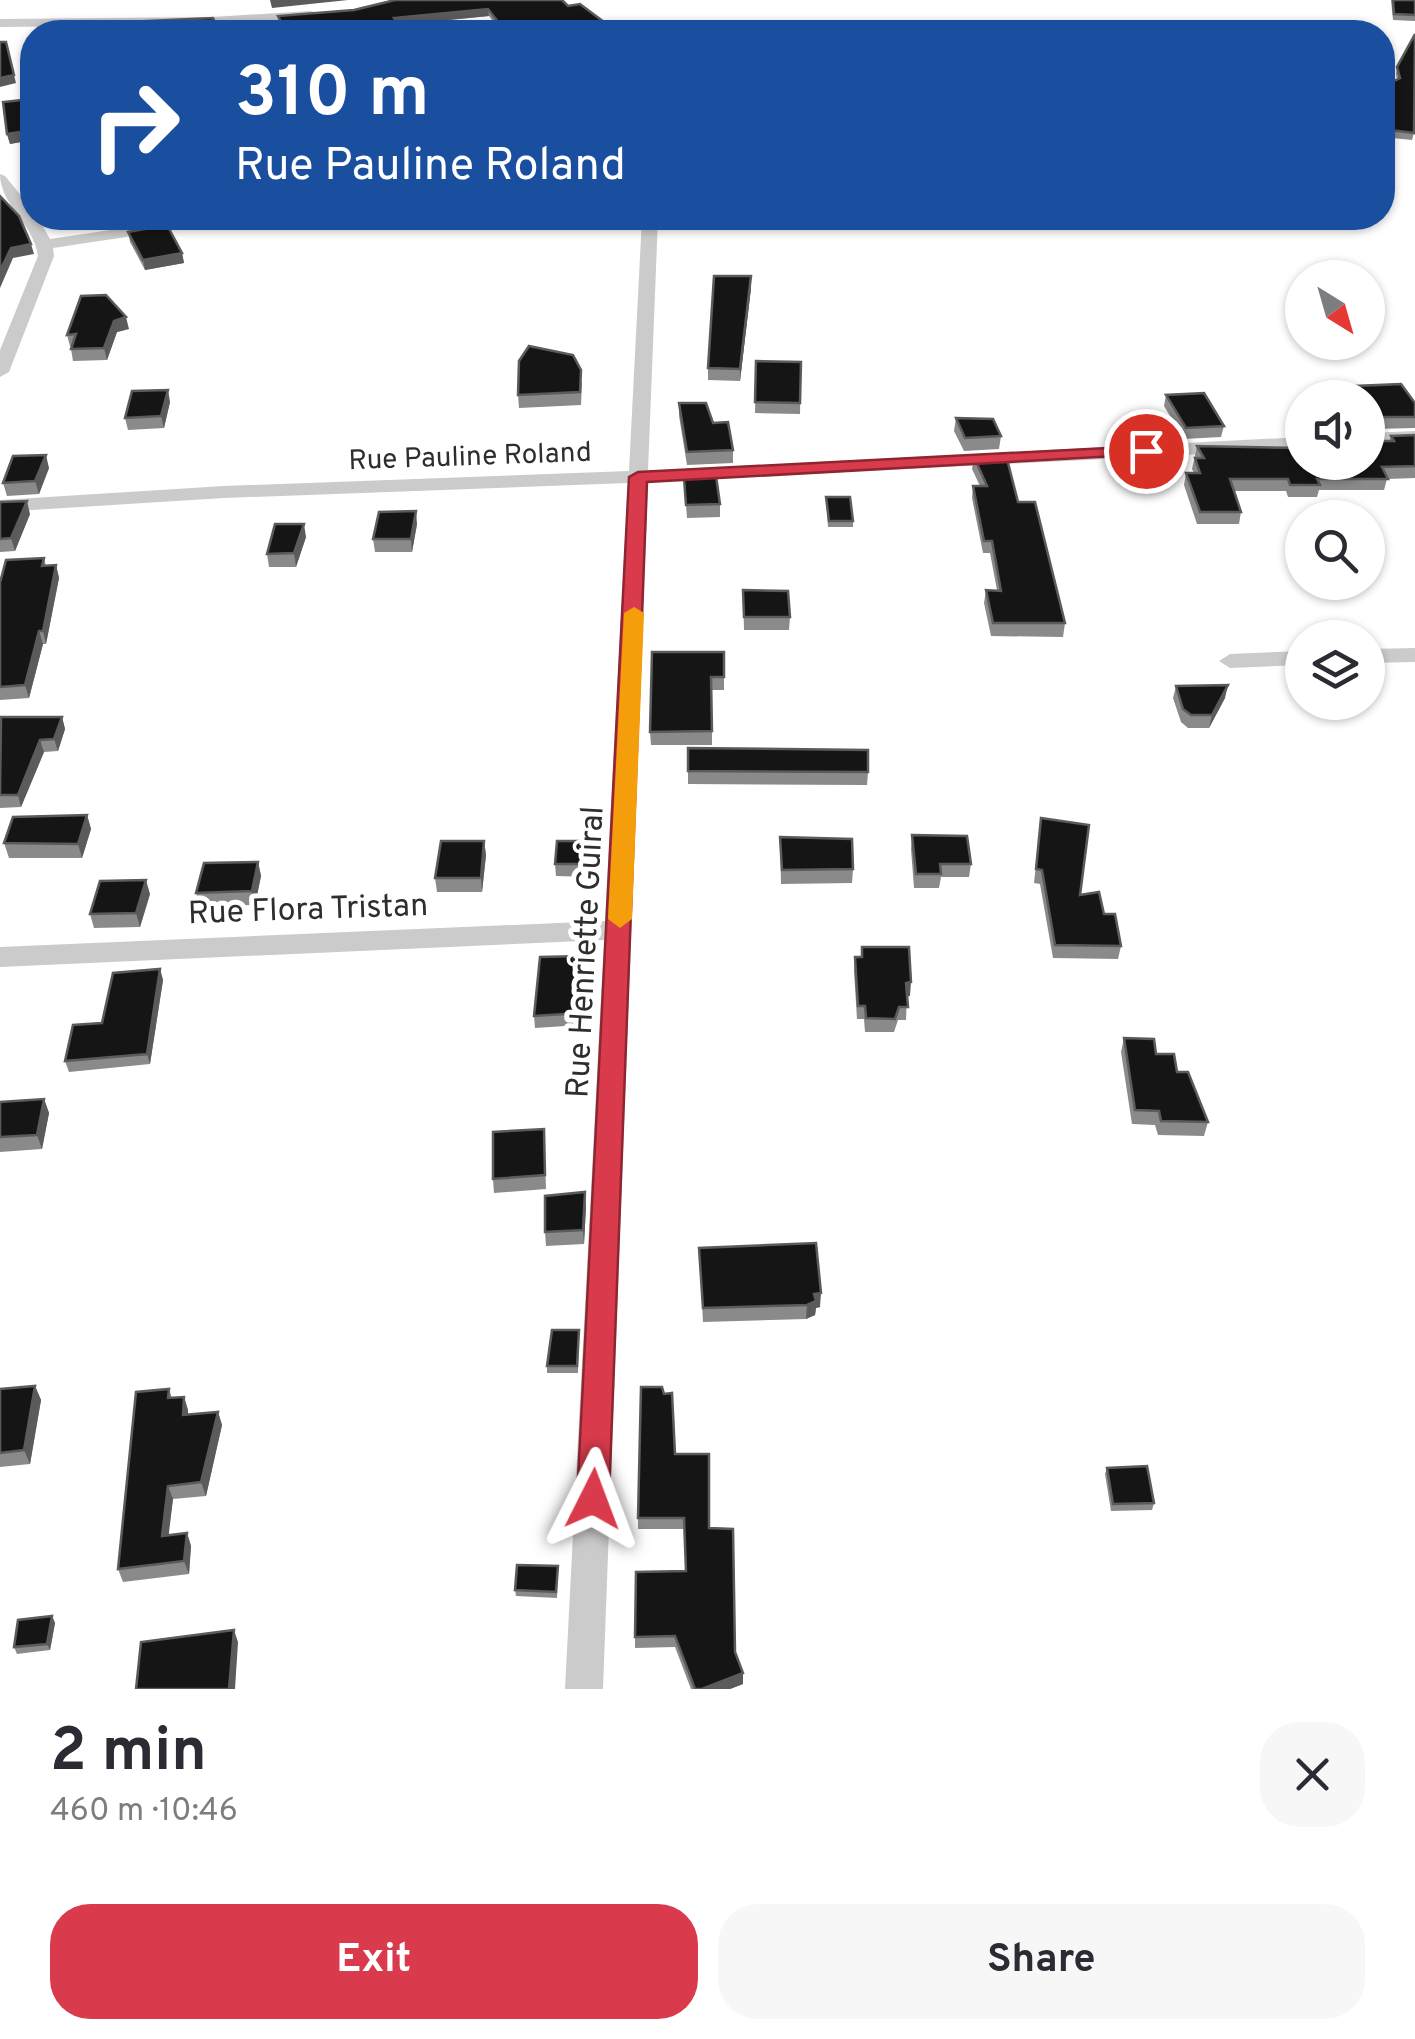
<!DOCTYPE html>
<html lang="en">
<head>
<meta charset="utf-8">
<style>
	:root { --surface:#fff; --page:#f7f7f7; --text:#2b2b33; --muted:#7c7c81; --accent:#da3b4c }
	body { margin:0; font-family:Overpass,sans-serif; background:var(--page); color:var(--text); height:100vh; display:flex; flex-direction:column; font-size:38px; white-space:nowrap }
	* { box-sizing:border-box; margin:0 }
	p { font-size:32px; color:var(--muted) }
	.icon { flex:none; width:55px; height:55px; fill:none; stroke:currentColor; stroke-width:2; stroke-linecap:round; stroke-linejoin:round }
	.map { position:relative; height:1689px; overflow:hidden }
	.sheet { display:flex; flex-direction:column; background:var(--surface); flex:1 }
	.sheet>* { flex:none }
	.hud { position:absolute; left:20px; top:20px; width:1375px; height:210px; border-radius:40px; box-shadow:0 2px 8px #0004; background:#1a4fa0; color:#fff; overflow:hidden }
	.needle { width:65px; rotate:143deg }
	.buttons { position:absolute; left:1285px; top:260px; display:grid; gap:20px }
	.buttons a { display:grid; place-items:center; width:100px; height:100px; border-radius:50%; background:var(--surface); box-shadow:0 2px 8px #0004; font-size:50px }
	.pin { position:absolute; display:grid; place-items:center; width:85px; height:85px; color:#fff; margin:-42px; border:5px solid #fff; border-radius:50%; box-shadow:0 2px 10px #0007 }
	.me { position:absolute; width:110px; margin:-55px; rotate:3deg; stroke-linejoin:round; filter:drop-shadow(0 0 8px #0008) }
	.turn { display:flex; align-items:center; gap:35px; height:210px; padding:0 50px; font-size:45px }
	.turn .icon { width:130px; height:130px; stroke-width:2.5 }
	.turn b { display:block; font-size:70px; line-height:85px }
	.round { display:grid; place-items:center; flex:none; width:105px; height:105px; border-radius:40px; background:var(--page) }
	.head { display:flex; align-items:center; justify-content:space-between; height:170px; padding:0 50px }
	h1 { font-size:60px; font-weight:700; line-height:75px }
	.cta { display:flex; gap:20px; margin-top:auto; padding:20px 50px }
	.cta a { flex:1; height:115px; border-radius:40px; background:var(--accent); color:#fff; font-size:40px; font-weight:700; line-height:115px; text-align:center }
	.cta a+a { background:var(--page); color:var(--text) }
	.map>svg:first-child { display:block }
</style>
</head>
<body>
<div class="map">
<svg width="1415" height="1689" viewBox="0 0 1415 1689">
	<rect width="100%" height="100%" fill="#fff"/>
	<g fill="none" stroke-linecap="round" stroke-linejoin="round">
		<g fill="#cbcbcb" fill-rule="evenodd">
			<path d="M 310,11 L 315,12 L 315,18 L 213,25 L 0,27 L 0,19 L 213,17 Z"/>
			<path d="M 696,24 L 702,28 L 698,32 L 683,32 Z"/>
			<path d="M 0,174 L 5,176 L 32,209 L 32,218 L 38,218 L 50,239 L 191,218 L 227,218 L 219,223 L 53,248 L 54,256 L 9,372 L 0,377 L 0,350 L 38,256 C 34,224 0,205 0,174 Z"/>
			<path d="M 642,218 L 658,218 L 648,471 L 1302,437 L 1302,449 L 648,482 L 603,1689 L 565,1689 L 604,940 L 0,967 L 0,947 L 605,921 L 628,483 L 224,498 L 0,512 L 0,500 L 224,486 L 629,471 Z"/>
			<path d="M 1415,431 L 1415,443 L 1368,445 L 1368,433 Z"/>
			<path d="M 1415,648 L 1415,662 L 1368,663 L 1368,649 Z"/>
			<path d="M 1302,651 L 1302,665 L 1230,668 L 1219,661 L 1230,654 Z"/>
		</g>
	</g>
	<g fill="#8a8a8a">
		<path d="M 1391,0 L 1415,0 L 1415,21 L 1393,20 Z"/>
		<path d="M 568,6 L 612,28 L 612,32 L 516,32 L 515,29 L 500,30 L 489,16 L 399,25 L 403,32 L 284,32 L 279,23 L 278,16 Z"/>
		<path d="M 1397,67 L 1415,129 L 1412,140 L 1382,137 L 1382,83 L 1388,84 L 1397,79 L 1396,74 Z"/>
		<path d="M 32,99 L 32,156 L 21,142 L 10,144 L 7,134 Z"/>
		<path d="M 128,232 L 182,253 L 184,263 L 145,270 L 130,242 Z"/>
		<path d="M 751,288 L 740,381 L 708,380 L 708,368 Z"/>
		<path d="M 129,329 L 117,332 L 107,360 L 73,361 L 71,349 L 72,346 L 70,346 L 67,335 Z"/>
		<path d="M 756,361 L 801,362 L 800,414 L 755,413 Z"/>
		<path d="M 582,382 L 581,405 L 519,408 L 518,395 Z"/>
		<path d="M 1355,386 L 1415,403 L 1415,428 L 1374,429 L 1368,420 L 1368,398 L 1352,398 Z"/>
		<path d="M 1166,395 L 1224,426 L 1221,437 L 1184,439 L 1164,406 Z"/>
		<path d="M 170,402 L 164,428 L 128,430 L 125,418 Z"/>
		<path d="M 679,403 L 713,423 L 733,450 L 733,463 L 687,465 L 679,416 Z"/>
		<path d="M 956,418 L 1001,436 L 999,449 L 964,451 L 954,431 Z"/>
		<path d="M 1415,435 L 1415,478 L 1387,479 L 1384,490 L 1319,490 L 1317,497 L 1288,497 L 1286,491 L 1234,491 L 1241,512 L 1239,524 L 1197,524 L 1184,485 L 1186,473 L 1194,473 L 1192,469 L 1197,446 L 1302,462 L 1389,441 L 1391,436 Z"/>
		<path d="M 974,457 L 1018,502 L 1065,623 L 1063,637 L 991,636 L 984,603 L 986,590 L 997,590 L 990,553 L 983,553 L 972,498 L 973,486 L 980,486 L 972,469 Z"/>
		<path d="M 49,468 L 39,494 L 7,496 L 3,483 Z"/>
		<path d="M 689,471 L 720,504 L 720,517 L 687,518 L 684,478 L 690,478 Z"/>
		<path d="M 826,497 L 853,521 L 853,527 L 828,527 Z"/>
		<path d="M 0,502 L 30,514 L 15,551 L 0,552 Z"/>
		<path d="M 417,524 L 412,552 L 375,552 L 373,539 Z"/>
		<path d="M 306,537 L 296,567 L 269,567 L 267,554 Z"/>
		<path d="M 44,558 L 46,566 L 56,565 L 59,578 L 46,644 L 43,644 L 29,698 L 0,700 L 0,583 Z"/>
		<path d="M 743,590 L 790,617 L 789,630 L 744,630 Z"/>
		<path d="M 724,652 L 724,690 L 712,690 L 712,745 L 651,745 L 650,732 Z"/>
		<path d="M 1176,686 L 1225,698 L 1209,728 L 1188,728 L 1181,722 L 1173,698 Z"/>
		<path d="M 62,717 L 65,729 L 58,751 L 44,752 L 21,807 L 0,808 L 0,720 Z"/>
		<path d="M 688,748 L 868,772 L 867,785 L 688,784 Z"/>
		<path d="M 87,815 L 91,829 L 82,858 L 9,858 L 4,843 Z"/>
		<path d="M 1041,818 L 1080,895 L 1104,914 L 1121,946 L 1118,959 L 1053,958 L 1040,884 L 1034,883 Z"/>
		<path d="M 912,835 L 971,864 L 969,877 L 941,877 L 939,888 L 914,888 L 911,849 Z"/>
		<path d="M 780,837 L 853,869 L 852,883 L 781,884 Z"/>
		<path d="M 484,841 L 486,855 L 482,892 L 437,892 L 435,878 Z"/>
		<path d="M 592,841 L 591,877 L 556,876 L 555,864 Z"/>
		<path d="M 258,862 L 261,876 L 255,905 L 199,906 L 196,893 Z"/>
		<path d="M 150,894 L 140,927 L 94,928 L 90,914 Z"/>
		<path d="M 862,947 L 910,996 L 907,996 L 906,1020 L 898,1020 L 894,1032 L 865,1032 L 864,1019 L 857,1019 L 854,971 L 855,957 L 861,957 Z"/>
		<path d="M 160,969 L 163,980 L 150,1064 L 69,1072 L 65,1061 L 102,1023 Z"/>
		<path d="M 585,969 L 581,1025 L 535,1028 L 534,1016 Z"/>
		<path d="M 1124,1038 L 1156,1054 L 1177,1072 L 1208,1122 L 1204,1136 L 1158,1135 L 1155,1125 L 1132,1124 L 1121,1052 Z"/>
		<path d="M 44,1099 L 49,1113 L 42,1149 L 0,1152 L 0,1102 Z"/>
		<path d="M 544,1129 L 546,1189 L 494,1193 L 493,1179 Z"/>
		<path d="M 586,1207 L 584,1244 L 546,1246 L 545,1232 Z"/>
		<path d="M 699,1248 L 820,1307 L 816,1308 L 815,1315 L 806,1319 L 703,1322 Z"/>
		<path d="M 579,1330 L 578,1373 L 547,1373 L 547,1366 Z"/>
		<path d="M 35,1386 L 41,1400 L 30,1464 L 0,1467 L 0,1389 Z"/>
		<path d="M 169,1389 L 172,1398 L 184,1397 L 188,1410 L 188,1415 L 218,1412 L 222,1425 L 206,1496 L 173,1499 L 168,1535 L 187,1533 L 191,1546 L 189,1574 L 123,1582 L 118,1569 Z"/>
		<path d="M 675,1454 L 709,1528 L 735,1652 L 743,1673 L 743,1684 L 730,1689 L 691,1689 L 675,1647 L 635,1648 L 635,1637 L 686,1571 L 685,1529 L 638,1529 L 638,1518 Z"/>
		<path d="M 1107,1468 L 1154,1503 L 1152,1510 L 1111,1511 L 1105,1474 Z"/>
		<path d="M 558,1566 L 557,1598 L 516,1596 L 515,1590 Z"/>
		<path d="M 52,1616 L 55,1623 L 50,1650 L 17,1654 L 14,1647 Z"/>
	</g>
	<g fill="#5b5b5b">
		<path d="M 270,0 L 348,0 L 272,8 Z"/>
		<path d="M 488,9 L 489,16 L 395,25 L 394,18 Z"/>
		<path d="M 402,29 L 403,32 L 373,32 Z"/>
		<path d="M 14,75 L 16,83 L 0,87 L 0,78 Z"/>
		<path d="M 19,132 L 21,142 L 10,144 L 7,134 Z"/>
		<path d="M 31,244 L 34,254 L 13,258 L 0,288 L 0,271 L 11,248 Z"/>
		<path d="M 182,253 L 184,263 L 145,270 L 143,260 Z"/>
		<path d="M 751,276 L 751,288 L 740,381 L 740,369 Z"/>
		<path d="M 126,317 L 129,329 L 117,332 L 107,360 L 104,348 L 114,321 Z"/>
		<path d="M 168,390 L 170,402 L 164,428 L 161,416 Z"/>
		<path d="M 46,455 L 49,468 L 39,494 L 35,481 Z"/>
		<path d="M 27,501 L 30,514 L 15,551 L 11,538 Z"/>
		<path d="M 416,511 L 417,524 L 412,552 L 411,539 Z"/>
		<path d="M 304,524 L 306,537 L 296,567 L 294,553 Z"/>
		<path d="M 56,565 L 59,578 L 46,644 L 43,631 Z"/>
		<path d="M 39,631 L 43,644 L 29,698 L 25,685 Z"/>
		<path d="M 1228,685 L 1225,698 L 1209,728 L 1212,715 Z"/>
		<path d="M 62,717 L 65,729 L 58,751 L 54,739 Z"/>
		<path d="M 40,740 L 44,752 L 21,807 L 18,795 Z"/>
		<path d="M 87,815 L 91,829 L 82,858 L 78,844 Z"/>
		<path d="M 484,841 L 486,855 L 482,892 L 481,878 Z"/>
		<path d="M 258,862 L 261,876 L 255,905 L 252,891 Z"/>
		<path d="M 146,880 L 150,894 L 140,927 L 136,913 Z"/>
		<path d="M 584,956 L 585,969 L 581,1025 L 580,1013 Z"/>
		<path d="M 160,969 L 163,980 L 150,1064 L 147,1054 Z"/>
		<path d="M 911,982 L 910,996 L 904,997 L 906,983 Z"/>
		<path d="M 44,1099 L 49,1113 L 42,1149 L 37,1135 Z"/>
		<path d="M 585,1192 L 586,1207 L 584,1244 L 583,1230 Z"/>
		<path d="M 821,1293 L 820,1307 L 816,1308 L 815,1315 L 806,1319 L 807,1305 L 814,1294 Z"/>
		<path d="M 35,1386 L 41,1400 L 30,1464 L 24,1450 Z"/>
		<path d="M 184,1397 L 188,1410 L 188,1429 L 183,1415 Z"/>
		<path d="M 218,1412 L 222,1425 L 206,1496 L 201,1482 Z"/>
		<path d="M 168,1486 L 173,1499 L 167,1549 L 162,1536 Z"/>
		<path d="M 187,1533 L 191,1546 L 189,1574 L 184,1561 Z"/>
		<path d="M 52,1616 L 55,1623 L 50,1650 L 47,1644 Z"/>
		<path d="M 234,1630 L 238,1642 L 235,1689 L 229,1689 Z"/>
		<path d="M 743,1673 L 743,1684 L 730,1689 L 702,1689 Z"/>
	</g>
	<g fill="#151515" stroke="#5b5b5b" stroke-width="2.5">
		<path d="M 395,0 L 562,0 L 568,6 L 580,4 L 612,28 L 516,29 L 515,22 L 499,23 L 488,9 L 394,18 L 402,29 L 373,32 L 333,32 L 332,31 L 292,32 L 290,29 L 285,30 L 278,16 L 354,10 Z"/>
		<path d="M 1393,0 L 1415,0 L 1415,15 L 1394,14 Z"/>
		<path d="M 213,18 L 219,32 L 130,32 L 128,22 Z"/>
		<path d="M 1415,34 L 1414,133 L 1382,129 L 1382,83 L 1388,84 L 1400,78 L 1397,67 Z"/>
		<path d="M 0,42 L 6,42 L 14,75 L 0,78 Z"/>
		<path d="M 32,99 L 32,149 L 19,132 L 7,134 L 3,102 Z"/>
		<path d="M 0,196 L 19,216 L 31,244 L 11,248 L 0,271 Z"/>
		<path d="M 167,225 L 182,253 L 143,260 L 128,232 Z"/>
		<path d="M 714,276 L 751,276 L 740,369 L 708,368 Z"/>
		<path d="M 106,295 L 126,317 L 114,321 L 104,348 L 71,349 L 76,334 L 67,335 L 81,296 Z"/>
		<path d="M 529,346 L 573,355 L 581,370 L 580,392 L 518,395 L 519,361 Z"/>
		<path d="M 756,361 L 801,362 L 800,403 L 755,402 Z"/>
		<path d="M 1401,384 L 1415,403 L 1415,417 L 1377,417 L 1368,404 L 1368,398 L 1363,398 L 1355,386 Z"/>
		<path d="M 168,390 L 161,416 L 125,418 L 132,391 Z"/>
		<path d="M 1204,393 L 1224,426 L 1186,428 L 1166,395 Z"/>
		<path d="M 679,403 L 706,403 L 713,423 L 728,422 L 733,450 L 687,452 Z"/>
		<path d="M 956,418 L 993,419 L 1001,436 L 965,438 Z"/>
		<path d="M 1415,435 L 1415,466 L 1382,467 L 1388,479 L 1317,479 L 1320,485 L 1290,485 L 1288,479 L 1230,479 L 1241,512 L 1200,512 L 1186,473 L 1200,473 L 1195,458 L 1204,458 L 1197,446 L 1302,448 L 1302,462 L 1368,462 L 1368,441 L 1394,441 L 1391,436 Z"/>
		<path d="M 46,455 L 35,481 L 3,483 L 13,456 Z"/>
		<path d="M 1006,455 L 1018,502 L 1035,502 L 1065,623 L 993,623 L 986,590 L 1001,591 L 992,541 L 984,541 L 973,486 L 987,486 L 974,457 Z"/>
		<path d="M 715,469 L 720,504 L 686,505 L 684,478 L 690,478 L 689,471 Z"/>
		<path d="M 826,497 L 850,497 L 853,521 L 829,521 Z"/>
		<path d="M 27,501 L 11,538 L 0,539 L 0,502 Z"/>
		<path d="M 416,511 L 411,539 L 373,539 L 379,512 Z"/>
		<path d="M 275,524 L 304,524 L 294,553 L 267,554 Z"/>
		<path d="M 44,558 L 42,566 L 56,565 L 43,631 L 39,631 L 25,685 L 0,687 L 0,583 L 6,560 Z"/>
		<path d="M 743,590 L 788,591 L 790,617 L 744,617 Z"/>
		<path d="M 652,652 L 724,652 L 724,677 L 711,677 L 712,731 L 650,732 Z"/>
		<path d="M 1228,685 L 1212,715 L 1191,715 L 1183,709 L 1176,686 Z"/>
		<path d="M 1,717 L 62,717 L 54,739 L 40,740 L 18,795 L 0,795 Z"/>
		<path d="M 688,748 L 868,750 L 868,772 L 688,771 Z"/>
		<path d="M 87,815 L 78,844 L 4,843 L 13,817 Z"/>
		<path d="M 1041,818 L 1089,825 L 1080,895 L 1099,892 L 1104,914 L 1115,914 L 1121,946 L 1055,945 L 1042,870 L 1036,869 Z"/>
		<path d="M 912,835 L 967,836 L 971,864 L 940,864 L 941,874 L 916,874 Z"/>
		<path d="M 780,837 L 852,839 L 853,869 L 782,870 Z"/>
		<path d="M 441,841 L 484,841 L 481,878 L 435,878 Z"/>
		<path d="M 557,841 L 592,841 L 591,864 L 555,864 Z"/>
		<path d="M 258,862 L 252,891 L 196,893 L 204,863 Z"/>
		<path d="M 146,880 L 136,913 L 90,914 L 100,881 Z"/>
		<path d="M 862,947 L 909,947 L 911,982 L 906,983 L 908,1007 L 899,1007 L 895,1019 L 866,1018 L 865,1006 L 858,1006 L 855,957 L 862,957 Z"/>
		<path d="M 584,956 L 580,1013 L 534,1016 L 540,957 Z"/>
		<path d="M 160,969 L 147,1054 L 65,1061 L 73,1025 L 102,1023 L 113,973 Z"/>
		<path d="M 1124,1038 L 1154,1039 L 1156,1054 L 1174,1054 L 1177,1072 L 1188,1072 L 1208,1122 L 1161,1121 L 1159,1111 L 1135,1110 Z"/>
		<path d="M 44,1099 L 37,1135 L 0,1137 L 0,1102 Z"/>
		<path d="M 544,1129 L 545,1175 L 493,1179 L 493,1132 Z"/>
		<path d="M 585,1192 L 583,1230 L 545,1232 L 545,1196 Z"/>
		<path d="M 816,1243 L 821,1293 L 814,1294 L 816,1301 L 807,1305 L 703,1308 L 699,1248 Z"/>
		<path d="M 552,1330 L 579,1330 L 577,1366 L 547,1366 Z"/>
		<path d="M 35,1386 L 24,1450 L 0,1453 L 0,1389 Z"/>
		<path d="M 641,1387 L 662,1387 L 664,1394 L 672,1393 L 675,1454 L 709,1454 L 709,1528 L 733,1529 L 735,1652 L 743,1673 L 702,1689 L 695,1689 L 675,1636 L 635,1637 L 636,1572 L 686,1571 L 684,1518 L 638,1518 Z"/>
		<path d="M 169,1389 L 168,1398 L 184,1397 L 183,1415 L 218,1412 L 201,1482 L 168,1486 L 162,1536 L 187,1533 L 184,1561 L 118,1569 L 136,1392 Z"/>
		<path d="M 1147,1466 L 1154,1503 L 1113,1504 L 1107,1468 Z"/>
		<path d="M 517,1565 L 558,1566 L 556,1592 L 515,1590 Z"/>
		<path d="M 52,1616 L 47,1644 L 14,1647 L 18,1620 Z"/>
		<path d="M 234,1630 L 229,1689 L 136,1689 L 141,1642 Z"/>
	</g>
	<path fill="#da3b4c" stroke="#8e2631" stroke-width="2.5" d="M 1146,446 L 1155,451 L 1152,454 L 647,482 L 609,1499 L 604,1510 L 593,1514 L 582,1510 L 577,1499 L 629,477 L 638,472 Z"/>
	<path fill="#f59e0b" d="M 634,607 L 644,613 L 632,919 L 620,928 L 608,919 L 624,613 Z"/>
	<g text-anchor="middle" stroke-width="10" stroke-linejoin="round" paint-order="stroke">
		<g font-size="28" fill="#2e2e2e" stroke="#fff">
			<text transform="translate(470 455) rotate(-2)" y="10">Rue Pauline Roland</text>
		</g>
		<g font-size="32" fill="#2e2e2e" stroke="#fff">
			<text transform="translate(308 908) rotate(-2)" y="11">Rue Flora Tristan</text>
			<text transform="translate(584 952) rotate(-87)" y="11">Rue Henriette Guiral</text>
		</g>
	</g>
</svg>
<div class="buttons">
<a><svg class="needle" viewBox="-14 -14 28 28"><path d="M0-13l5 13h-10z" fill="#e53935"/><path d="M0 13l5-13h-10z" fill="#7c7c81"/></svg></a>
<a><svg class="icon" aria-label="sound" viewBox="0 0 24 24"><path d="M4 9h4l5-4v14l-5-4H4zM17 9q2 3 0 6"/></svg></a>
<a><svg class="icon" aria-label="search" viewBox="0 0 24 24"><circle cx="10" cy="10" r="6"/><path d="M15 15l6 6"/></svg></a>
<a><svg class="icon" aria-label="layers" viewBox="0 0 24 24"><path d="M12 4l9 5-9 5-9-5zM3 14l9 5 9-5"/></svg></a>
</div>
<div class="pin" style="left:1146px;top:451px;background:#d93025"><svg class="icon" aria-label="arrive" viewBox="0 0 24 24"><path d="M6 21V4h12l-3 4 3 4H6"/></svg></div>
<svg class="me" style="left:593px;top:1499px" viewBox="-20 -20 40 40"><path d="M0-17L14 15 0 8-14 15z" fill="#da3b4c" stroke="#fff" stroke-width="4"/></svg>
<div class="hud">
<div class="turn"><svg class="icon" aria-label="right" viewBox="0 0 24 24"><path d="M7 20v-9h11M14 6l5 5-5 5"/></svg><div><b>310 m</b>Rue Pauline Roland</div></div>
</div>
</div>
<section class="sheet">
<div class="head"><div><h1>2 min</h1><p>460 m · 10:46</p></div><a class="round"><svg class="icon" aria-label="close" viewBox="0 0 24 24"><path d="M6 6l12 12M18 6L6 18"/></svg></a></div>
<div class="cta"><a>Exit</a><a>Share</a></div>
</section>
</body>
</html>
